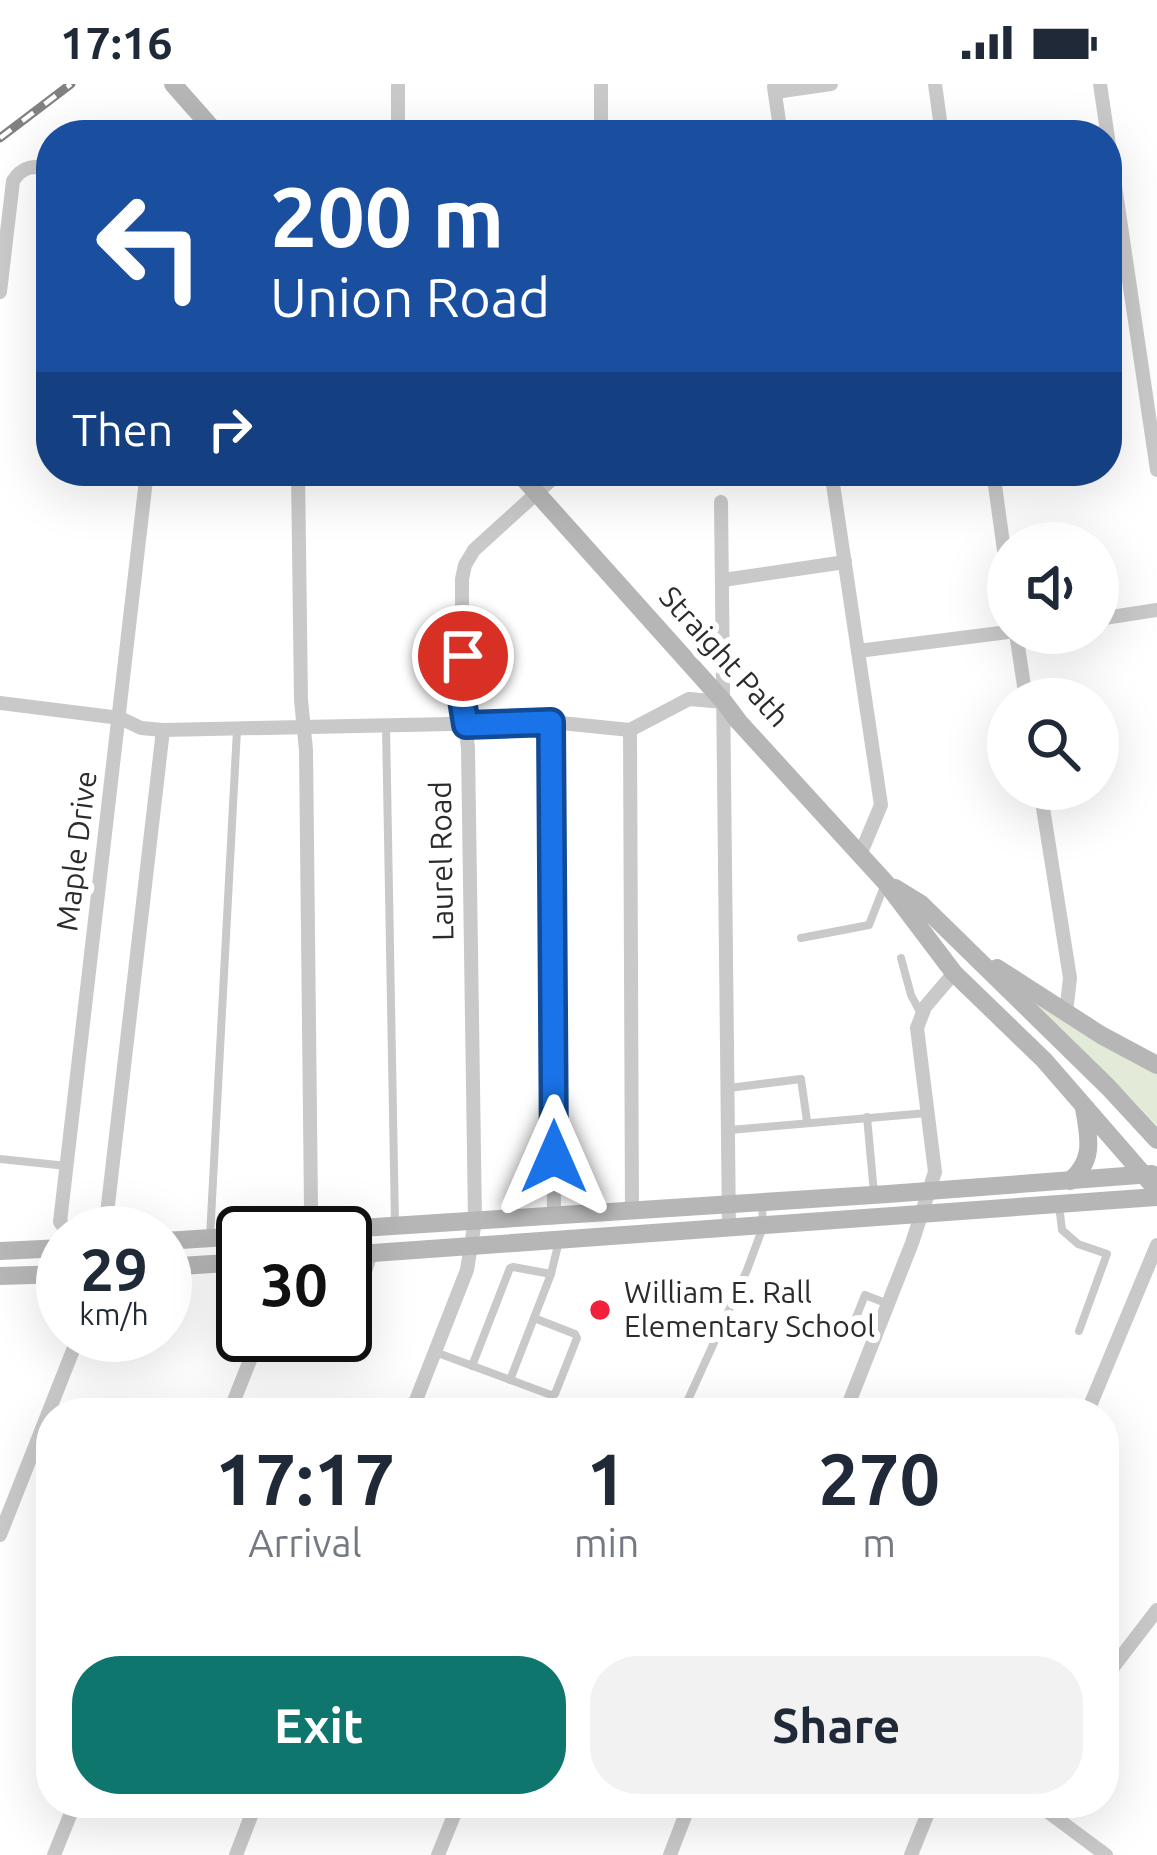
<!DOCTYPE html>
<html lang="en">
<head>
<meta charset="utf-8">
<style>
	:root { --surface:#fff; --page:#f2f2f3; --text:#1f2937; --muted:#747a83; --accent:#0f766e }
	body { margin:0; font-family:Ubuntu,sans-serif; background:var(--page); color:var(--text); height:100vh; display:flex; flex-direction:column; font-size:45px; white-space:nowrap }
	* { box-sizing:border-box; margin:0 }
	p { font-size:39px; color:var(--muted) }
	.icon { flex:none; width:66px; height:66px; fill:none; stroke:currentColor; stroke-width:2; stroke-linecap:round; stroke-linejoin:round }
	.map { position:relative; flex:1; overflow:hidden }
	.panel { position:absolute; left:36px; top:1314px; width:1083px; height:420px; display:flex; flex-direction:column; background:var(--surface); border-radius:48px; box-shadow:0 12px 48px #0002 }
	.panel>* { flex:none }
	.guide { position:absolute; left:36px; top:36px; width:1086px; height:366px; border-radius:48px; box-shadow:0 12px 48px #0002; background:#1a4fa0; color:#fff; overflow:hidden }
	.controls { position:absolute; left:987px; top:438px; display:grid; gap:24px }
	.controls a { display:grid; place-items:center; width:132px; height:132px; border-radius:50%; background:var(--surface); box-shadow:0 12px 48px #0002; font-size:60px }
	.speed { position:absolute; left:36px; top:1122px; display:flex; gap:24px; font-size:60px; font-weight:700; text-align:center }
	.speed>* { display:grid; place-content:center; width:156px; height:156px; border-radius:50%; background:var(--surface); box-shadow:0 12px 48px #0002; line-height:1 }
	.speed small { font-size:30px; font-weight:400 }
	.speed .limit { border:6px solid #111; border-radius:18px; background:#fff; color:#111 }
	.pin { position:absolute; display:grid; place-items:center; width:102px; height:102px; color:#fff; margin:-51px; border:6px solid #fff; border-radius:50%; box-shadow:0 3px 12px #0007 }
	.me { position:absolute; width:132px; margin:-66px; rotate:0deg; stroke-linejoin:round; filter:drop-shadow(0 0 9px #0008) }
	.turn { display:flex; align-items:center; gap:42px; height:252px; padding:0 36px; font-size:54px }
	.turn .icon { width:156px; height:156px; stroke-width:2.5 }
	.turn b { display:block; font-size:84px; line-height:102px }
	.then { display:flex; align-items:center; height:114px; padding:0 36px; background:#0003; gap:24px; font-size:45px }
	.eta { display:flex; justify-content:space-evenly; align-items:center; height:204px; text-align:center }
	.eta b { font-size:72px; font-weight:700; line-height:84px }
	.primary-button { display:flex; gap:24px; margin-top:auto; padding:24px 36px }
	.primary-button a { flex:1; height:138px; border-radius:48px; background:var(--accent); color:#fff; font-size:48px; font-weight:700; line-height:138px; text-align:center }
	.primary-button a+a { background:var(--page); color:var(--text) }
	.status { display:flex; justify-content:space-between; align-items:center; height:84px; padding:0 60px; background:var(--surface); direction:ltr }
	.status svg { height:33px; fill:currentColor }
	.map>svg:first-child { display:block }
</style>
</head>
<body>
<div class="status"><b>17:16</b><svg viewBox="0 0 49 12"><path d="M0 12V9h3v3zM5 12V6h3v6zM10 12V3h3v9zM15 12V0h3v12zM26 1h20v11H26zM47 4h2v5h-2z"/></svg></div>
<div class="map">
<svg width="1157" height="1771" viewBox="0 0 1157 1771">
	<rect width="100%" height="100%" fill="#fff"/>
	<path fill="#e3ebd8" d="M 1010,901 L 1157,988 L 1157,1042 L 1123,1006 Z"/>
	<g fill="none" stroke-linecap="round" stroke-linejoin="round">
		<g stroke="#c9c9c9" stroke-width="8">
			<path d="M 386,642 L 395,1140"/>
			<path d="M 801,854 L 869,841 L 885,800"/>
			<path d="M 901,874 L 911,911 L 920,928"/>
			<path d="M 729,1004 L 801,995 L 807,1037"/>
			<path d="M 867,1033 L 874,1109"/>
			<path d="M 730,1046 L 927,1029"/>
			<path d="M 0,1075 L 67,1082"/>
			<path d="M 1059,1121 L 1062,1146 L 1078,1160 L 1107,1170 L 1079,1247"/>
			<path d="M 210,1153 L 237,646"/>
			<path d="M 345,1201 L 362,1206 L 373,1173"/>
			<path d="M 875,1249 L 853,1241 L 865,1211 L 888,1220"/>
			<path d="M 116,1251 L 142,1260 L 145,1251"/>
			<path d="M 435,1268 L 551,1311 L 555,1310 L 577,1254 L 575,1250 L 534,1234"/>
			<path d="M 472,1282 L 510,1184 L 513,1183 L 551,1190"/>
			<path d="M 510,1296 L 551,1190 L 559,1157"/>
			<path d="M 682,1329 L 747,1186 L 763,1143 L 762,1119"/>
		</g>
		<g stroke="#c9c9c9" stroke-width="14">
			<path d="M 398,0 L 398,51"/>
			<path d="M 601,0 L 601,51"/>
			<path d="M 935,0 L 942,51"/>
			<path d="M 1100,0 L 1157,386"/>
			<path d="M 774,3 L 781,51"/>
			<path d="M 775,8 L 831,0"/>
			<path d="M 0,208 L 13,97 C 23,81 34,82 51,84"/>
			<path d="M 298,387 L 301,616 L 306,666 L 311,1124 L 308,1149"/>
			<path d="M 831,387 L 881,721 L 860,771"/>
			<path d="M 993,387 L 1008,495"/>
			<path d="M 721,418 L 729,1145"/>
			<path d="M 723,496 L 845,478"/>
			<path d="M 1098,535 L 1157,526"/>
			<path d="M 1016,549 L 1026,615"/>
			<path d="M 858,567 L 1008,548"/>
			<path d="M 0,619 L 120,634 L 141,644 L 163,646 L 551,638 L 630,646 L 689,615 L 724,618"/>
			<path d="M 551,638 L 554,1132"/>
			<path d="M 630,646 L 632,1127"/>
			<path d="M 1040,705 L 1070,894 L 1066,929"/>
			<path d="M 69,1149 L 60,1138 L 147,387"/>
			<path d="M 95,1149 L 106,1138 L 163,646"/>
			<path d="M 229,1329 L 260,1251"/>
			<path d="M 411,1329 L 467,1186 L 475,1137 L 468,664 L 462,617 L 462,495 L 465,481 L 474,466 L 561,387"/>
			<path d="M 845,1329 L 912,1159 L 935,1088 L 917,944 L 925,923 L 954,889"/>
			<path d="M 1087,1329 L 1157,1161"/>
			<path d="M 0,1451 L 79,1251"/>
			<path d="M 1104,1595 L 1157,1526"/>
			<path d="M 1036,1719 L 1106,1771"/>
			<path d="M 54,1771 L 75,1719"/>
			<path d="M 236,1771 L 256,1719"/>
			<path d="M 438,1771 L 459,1719"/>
			<path d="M 670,1771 L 690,1719"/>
			<path d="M 911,1771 L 932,1719"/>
		</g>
		<g stroke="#b6b6b6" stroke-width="18">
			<path d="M 173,0 L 218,51"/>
			<path d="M 517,387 L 724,618 L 739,638 L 886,799 L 954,889 L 1044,976 L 1157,1106"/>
			<path d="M 895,804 L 921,820 L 1108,1003 L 1157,1056"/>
			<path d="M 997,884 L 1101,951 L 1157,981"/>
			<path d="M 1070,1097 C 1095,1076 1089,1054 1084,1024"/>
			<path d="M 283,1149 L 888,1110 L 1152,1090"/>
			<path d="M 165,1157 L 243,1152"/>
			<path d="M 0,1167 L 63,1164"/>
			<path d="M 345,1171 L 1157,1113"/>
			<path d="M 165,1183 L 243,1178"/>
			<path d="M 0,1192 L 63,1190"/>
		</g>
		<g stroke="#818181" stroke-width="9">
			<path id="rail" d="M 0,54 L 71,0"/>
		</g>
		<use href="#rail" stroke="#fff" stroke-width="4.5" stroke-dasharray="14" stroke-linecap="butt"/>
	</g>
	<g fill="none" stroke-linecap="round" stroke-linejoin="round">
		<g stroke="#114b97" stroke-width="30">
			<path id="route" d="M 463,572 L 462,616 L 466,641 L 551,638 L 554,1073"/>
		</g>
		<use href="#route" stroke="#1a73e8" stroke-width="21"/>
	</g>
	<circle fill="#f1203b" stroke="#fff" stroke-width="4.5" cx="600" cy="1226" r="12"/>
	<g text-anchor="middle" stroke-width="12" stroke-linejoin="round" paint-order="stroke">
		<g font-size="30" fill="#2c2c2c" stroke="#fff">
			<text transform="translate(724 573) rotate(48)" y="10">Straight Path</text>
			<text transform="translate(77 767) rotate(-83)" y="10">Maple Drive</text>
			<text transform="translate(442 777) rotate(-91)" y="10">Laurel Road</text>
		</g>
		<g font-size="30" fill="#2c2c2c" stroke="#fff" text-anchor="start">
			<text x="624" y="1219">William E. Rall<tspan x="624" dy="34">Elementary School</tspan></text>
		</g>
	</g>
</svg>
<div class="controls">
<a><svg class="icon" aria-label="sound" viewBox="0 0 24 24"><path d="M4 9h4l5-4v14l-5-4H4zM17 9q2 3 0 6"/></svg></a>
<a><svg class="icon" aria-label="search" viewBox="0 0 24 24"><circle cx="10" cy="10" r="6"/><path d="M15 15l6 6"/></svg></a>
</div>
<div class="speed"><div>29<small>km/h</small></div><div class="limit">30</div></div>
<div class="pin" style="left:463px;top:572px;background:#d93025"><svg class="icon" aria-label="arrive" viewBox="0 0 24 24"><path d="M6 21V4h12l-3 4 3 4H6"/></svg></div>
<svg class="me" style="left:554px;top:1073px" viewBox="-20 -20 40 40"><path d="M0-17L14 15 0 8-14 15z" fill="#1a73e8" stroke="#fff" stroke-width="4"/></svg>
<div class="guide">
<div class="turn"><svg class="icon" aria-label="left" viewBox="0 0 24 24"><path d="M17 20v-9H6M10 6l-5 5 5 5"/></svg><div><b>200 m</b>Union Road</div></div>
<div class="then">Then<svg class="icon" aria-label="right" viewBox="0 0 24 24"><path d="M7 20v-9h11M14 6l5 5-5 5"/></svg></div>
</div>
<section class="panel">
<div class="eta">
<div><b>17:17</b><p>Arrival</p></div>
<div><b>1</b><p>min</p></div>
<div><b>270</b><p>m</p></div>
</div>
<div class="primary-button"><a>Exit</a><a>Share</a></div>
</section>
</div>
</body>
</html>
